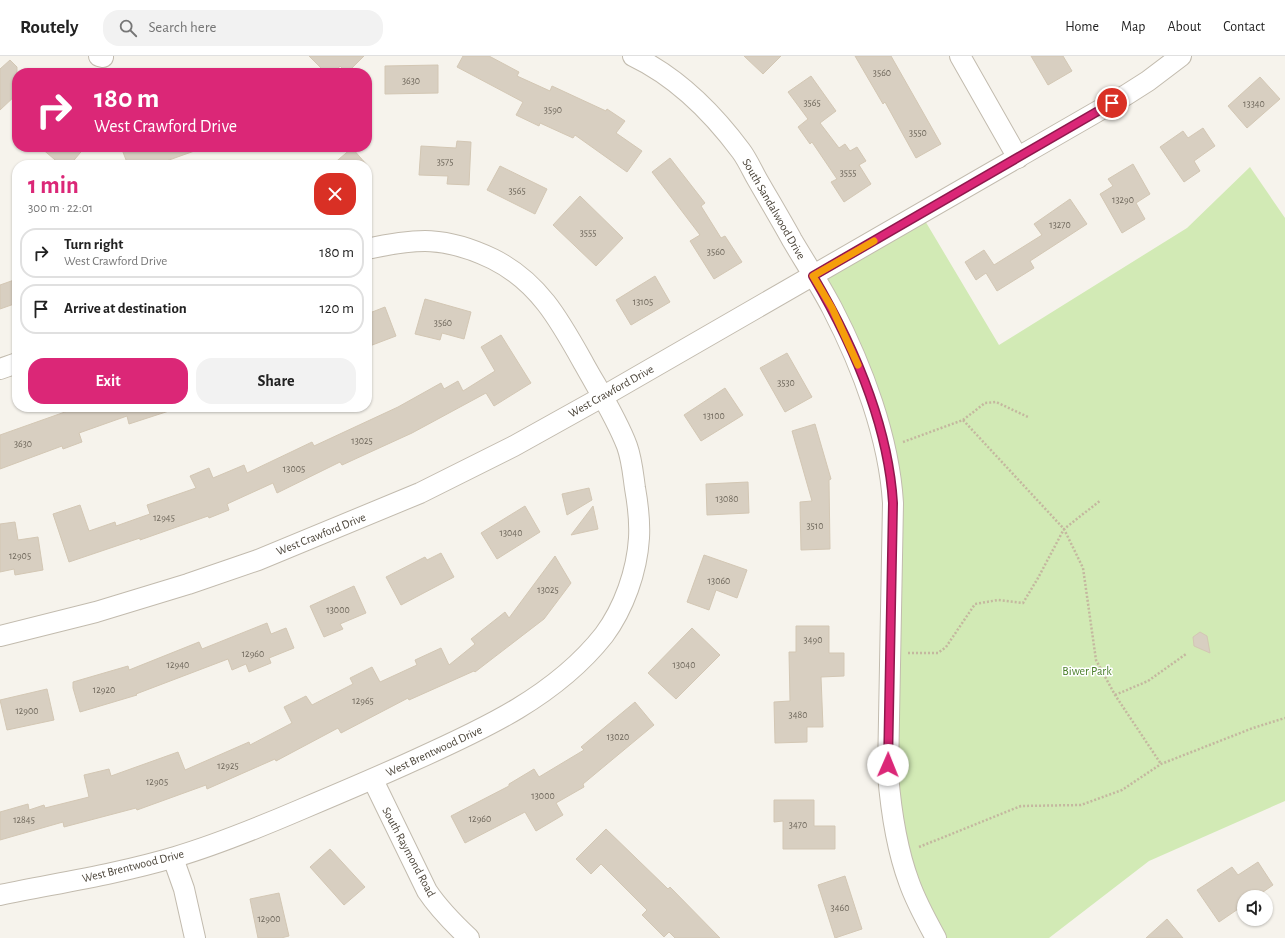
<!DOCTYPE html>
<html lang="en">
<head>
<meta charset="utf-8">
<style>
	:root { --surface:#fff; --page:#f2f2f2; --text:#222; --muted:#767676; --line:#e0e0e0; --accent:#db2777 }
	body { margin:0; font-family:"Alegreya Sans",sans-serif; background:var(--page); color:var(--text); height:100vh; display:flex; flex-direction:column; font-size:15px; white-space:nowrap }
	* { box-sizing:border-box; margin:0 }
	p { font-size:13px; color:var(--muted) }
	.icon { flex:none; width:22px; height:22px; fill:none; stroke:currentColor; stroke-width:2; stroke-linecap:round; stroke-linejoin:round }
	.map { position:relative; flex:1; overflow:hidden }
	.side { position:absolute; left:12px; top:104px; width:360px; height:252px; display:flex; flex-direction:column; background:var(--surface); border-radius:16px; box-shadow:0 1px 3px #0004 }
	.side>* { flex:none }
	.top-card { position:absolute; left:12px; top:12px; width:360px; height:84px; border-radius:16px; box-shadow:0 1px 3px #0004; background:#db2777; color:#fff; overflow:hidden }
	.fabs { position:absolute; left:1237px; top:834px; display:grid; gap:8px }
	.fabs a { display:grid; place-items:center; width:36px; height:36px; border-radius:50%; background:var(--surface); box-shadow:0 1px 3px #0004; font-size:20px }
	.pin { position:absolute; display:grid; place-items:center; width:34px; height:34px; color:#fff; margin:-17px; border:2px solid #fff; border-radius:50%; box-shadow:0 1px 4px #0007 }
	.me { position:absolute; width:44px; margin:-22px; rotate:1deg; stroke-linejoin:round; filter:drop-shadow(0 0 3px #0008) }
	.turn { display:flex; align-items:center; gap:14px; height:84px; padding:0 16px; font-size:18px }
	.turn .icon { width:52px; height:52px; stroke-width:2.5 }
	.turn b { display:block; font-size:28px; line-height:34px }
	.round { display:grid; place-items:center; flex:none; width:42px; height:42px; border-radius:16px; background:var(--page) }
	.headline { display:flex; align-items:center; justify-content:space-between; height:68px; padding:0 16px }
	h1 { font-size:24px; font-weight:600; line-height:30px; color:var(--accent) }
	.cta { display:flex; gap:8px; margin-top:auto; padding:8px 16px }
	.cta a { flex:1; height:46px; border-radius:16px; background:var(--accent); color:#fff; font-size:16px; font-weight:600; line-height:46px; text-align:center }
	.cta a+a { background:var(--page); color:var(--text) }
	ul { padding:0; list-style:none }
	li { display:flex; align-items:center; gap:12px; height:50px; margin:0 8px 6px; padding:0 8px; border:2px solid var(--line); border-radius:16px }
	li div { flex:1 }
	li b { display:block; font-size:15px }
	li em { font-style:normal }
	header { display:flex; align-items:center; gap:24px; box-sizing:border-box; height:56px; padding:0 20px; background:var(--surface); border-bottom:1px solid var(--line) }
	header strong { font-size:19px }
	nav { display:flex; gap:22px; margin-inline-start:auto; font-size:14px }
	.search { width:280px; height:36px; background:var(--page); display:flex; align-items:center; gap:10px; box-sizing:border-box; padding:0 14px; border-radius:16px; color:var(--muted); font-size:15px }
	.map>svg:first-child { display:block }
</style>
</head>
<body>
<header>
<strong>Routely</strong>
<div class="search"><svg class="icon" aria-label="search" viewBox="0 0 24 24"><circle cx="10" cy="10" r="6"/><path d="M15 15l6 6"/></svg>Search here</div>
<nav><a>Home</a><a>Map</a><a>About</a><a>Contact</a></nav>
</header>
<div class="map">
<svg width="1285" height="882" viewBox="0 0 1285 882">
	<rect width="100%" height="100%" fill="#f6f3ec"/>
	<path fill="#d2eab5" d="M 1250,111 L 1285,162 L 1285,745 L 1149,805 L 1049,882 L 936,882 L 897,787 L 892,426 L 813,220 L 921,158 L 999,289 L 1187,172 Z"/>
	<g fill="#d8cfc1" stroke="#d3c7b4">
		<path d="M 309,0 L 364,0 L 347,17 L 340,10 L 334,17 L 326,17 Z"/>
		<path d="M 463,0 L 489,0 L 519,16 L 517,20 L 550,35 L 552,30 L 606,55 L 607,53 L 625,65 L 616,77 L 642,95 L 627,116 L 575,79 L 573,82 L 540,67 L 539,70 L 516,59 L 523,46 L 457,11 Z"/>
		<path d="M 744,0 L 781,0 L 763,18 Z"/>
		<path d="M 855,0 L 891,0 L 941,88 L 916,102 L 885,46 L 883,48 Z"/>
		<path d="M 1031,0 L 1063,0 L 1072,15 L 1048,29 Z"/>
		<path d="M 10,4 L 17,11 L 17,38 L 0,54 L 0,13 Z"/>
		<path d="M 438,9 L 438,37 L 385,38 L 385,10 Z"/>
		<path d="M 811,20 L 836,55 L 820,67 L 839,92 L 845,88 L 850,95 L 857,91 L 866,105 L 859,109 L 871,128 L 844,146 L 831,126 L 837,123 L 812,86 L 810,88 L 798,71 L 808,63 L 788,36 Z"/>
		<path d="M 1260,21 L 1280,43 L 1247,72 L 1228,50 Z"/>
		<path d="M 1203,72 L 1215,90 L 1194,105 L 1200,115 L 1184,126 L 1160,91 L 1183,75 L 1188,82 Z"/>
		<path d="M 457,85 L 471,86 L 469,129 L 447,128 L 448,120 L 419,119 L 421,90 L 456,92 Z"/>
		<path d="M 40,91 L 85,91 L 70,109 L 61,109 Z"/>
		<path d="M 121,91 L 199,91 L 200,93 L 155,109 L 128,109 Z"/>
		<path d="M 352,92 L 367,109 L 332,109 Z"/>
		<path d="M 670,102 L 705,147 L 701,150 L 721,182 L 725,180 L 742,206 L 714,223 L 690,185 L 700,179 L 652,116 Z"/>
		<path d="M 1133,108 L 1150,138 L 1136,147 L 1145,163 L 1122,177 L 1100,138 L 1113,130 L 1108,123 Z"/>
		<path d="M 500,110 L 547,133 L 535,158 L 487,134 Z"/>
		<path d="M 580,140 L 623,182 L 596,210 L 553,169 Z"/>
		<path d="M 1070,143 L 1087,168 L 1030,205 L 1034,212 L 997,235 L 986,217 L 976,224 L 965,206 L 984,194 L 994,209 L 1042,179 L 1034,168 Z"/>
		<path d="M 655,220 L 670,246 L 631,269 L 616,244 Z"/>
		<path d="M 17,223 L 17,247 L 0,253 L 0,229 Z"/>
		<path d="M 425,243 L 471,256 L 464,283 L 442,277 L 440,284 L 415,278 Z"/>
		<path d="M 385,251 L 396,280 L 367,291 L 367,258 Z"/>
		<path d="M 501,279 L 531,327 L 494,350 L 486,337 L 412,377 L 342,409 L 340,406 L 277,437 L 273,427 L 227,448 L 229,454 L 209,462 L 208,460 L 140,484 L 140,482 L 69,506 L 53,458 L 80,449 L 89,475 L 115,466 L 116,470 L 150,458 L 147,449 L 196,432 L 190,420 L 209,412 L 213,422 L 244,409 L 247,417 L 312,386 L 314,390 L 398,351 L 441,327 L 444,333 L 458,325 L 463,335 L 495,315 L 481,291 Z"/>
		<path d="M 787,297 L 812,341 L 785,356 L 760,312 Z"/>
		<path d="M 725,332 L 743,359 L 701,385 L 684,359 Z"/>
		<path d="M 79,351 L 172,351 L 172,354 L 129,368 L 127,360 L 79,377 L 82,386 L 63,393 L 62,390 L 0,413 L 0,379 Z"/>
		<path d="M 815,368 L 831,423 L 829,424 L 830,493 L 801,494 L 800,446 L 812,445 L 792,375 Z"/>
		<path d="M 748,426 L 749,457 L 707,459 L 706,428 Z"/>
		<path d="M 589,432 L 592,444 L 567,459 L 562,438 Z"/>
		<path d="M 525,450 L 540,476 L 497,503 L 481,477 Z"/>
		<path d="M 593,450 L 598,473 L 571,479 Z"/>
		<path d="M 15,466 L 18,484 L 38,481 L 43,514 L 15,519 L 14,513 L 0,516 L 0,468 Z"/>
		<path d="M 441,497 L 454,521 L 401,549 L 386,521 L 425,501 L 427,504 Z"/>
		<path d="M 704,499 L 747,514 L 737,542 L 716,534 L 709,554 L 687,546 Z"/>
		<path d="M 555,500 L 571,527 L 544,563 L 475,616 L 474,615 L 409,644 L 408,642 L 341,677 L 338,672 L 276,705 L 275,703 L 207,733 L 206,729 L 137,754 L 136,752 L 64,771 L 63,766 L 0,784 L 0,756 L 28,748 L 29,754 L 44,749 L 45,752 L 89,741 L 84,719 L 109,713 L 111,720 L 178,696 L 185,714 L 249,686 L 250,689 L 292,667 L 284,651 L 306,640 L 312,649 L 353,628 L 350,622 L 372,611 L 380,626 L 417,609 L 415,604 L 441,592 L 449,609 L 475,588 L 471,583 L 505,556 L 509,562 Z"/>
		<path d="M 354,530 L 366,557 L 340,568 L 343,573 L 324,581 L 310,550 Z"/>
		<path d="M 267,567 L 271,578 L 286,572 L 294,592 L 269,602 L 271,607 L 249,616 L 246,608 L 232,614 L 228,603 L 136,638 L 137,639 L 80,656 L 73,632 L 73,626 L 128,610 L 129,614 L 199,586 L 202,593 Z"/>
		<path d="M 796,570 L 829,570 L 829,597 L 844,597 L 844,620 L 821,621 L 823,671 L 807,671 L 807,686 L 775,687 L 774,646 L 790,645 L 789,596 L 796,596 Z"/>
		<path d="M 692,572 L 720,599 L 676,643 L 648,617 Z"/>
		<path d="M 1200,576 L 1207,580 L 1210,597 L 1194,590 L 1193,581 Z"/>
		<path d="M 47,633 L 54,664 L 7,674 L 0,644 Z"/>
		<path d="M 635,646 L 654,669 L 583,728 L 584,731 L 556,747 L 563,759 L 536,775 L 525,756 L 465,787 L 451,760 L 509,730 L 509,728 L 534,713 L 539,721 L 584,694 L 581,691 Z"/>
		<path d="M 774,744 L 814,744 L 814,770 L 835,770 L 835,793 L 783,793 L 783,765 L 774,766 Z"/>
		<path d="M 606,773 L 668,833 L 670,831 L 720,882 L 675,882 L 669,876 L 664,881 L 642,859 L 647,854 L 601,808 L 591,818 L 576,803 Z"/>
		<path d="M 330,793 L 365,831 L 344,849 L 310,811 Z"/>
		<path d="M 1258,806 L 1273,829 L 1256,841 L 1244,841 L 1244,849 L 1219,866 L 1197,834 L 1232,811 L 1238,819 Z"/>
		<path d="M 845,820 L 862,873 L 835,882 L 818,829 Z"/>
		<path d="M 279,837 L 289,880 L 281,882 L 258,882 L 250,843 Z"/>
		<path d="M 1167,863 L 1183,882 L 1146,882 Z"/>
	</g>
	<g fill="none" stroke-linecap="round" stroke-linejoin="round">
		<g stroke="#c2bbae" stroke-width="22">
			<g id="minor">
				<path d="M 99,0 L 103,1"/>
				<path d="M 633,0 C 677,21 712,56 741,95 C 747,103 752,114 757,123 C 769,144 781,164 792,184 C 805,206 820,229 832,252 C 862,310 889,381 893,447 L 888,718 C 891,755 896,791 909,826 C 916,846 926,864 936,882"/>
				<path d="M 960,0 L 1018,102"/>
				<path d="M 0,313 L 17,307"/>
				<path d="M 0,580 L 96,556 L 188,528 L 258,504 L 420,437 L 514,390 L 602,341 L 1126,39 L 1148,25 L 1181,0"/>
				<path d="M 373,724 L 427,835 C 439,853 453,867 469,882"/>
				<path d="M 173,802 L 184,833 L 195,882"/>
				<path d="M 0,839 C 58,827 118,818 175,801 C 219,788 260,771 302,753 C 340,737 378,721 415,704 C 484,673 556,640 604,579 C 624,552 637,515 639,482 C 640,465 638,449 635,432 C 633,418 632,404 627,390 C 616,361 599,335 584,308 C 560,265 539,226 493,203 C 445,180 417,182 367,193"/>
			</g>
		</g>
		<g stroke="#c4b79f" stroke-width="2.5" stroke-dasharray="2 2" stroke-linecap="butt">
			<path d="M 963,364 L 985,347 L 996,346 L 1028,361"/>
			<path d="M 903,386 L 963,364 L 1064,473 L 1083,512 L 1096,604 L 1115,639 L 1161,708"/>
			<path d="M 908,597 L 938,597 L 946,591 L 975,548 L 998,544 L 1023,547 L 1038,522 L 1064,473 L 1101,444"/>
			<path d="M 1115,639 L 1148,625 L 1186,598"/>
			<path d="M 919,791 L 1021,750 L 1081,749 L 1122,734 L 1161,708 L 1253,672 L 1285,662"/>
		</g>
		<use href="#minor" stroke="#fff" stroke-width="20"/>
	</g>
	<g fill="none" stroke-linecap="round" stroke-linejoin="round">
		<g stroke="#8e194d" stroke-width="10">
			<path id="route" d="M 888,709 L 893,447 C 888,367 853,288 813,220 L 1112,47"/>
		</g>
		<use href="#route" stroke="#db2777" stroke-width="7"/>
		<path stroke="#f59e0b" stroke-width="7" d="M 858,309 L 832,252 L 813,220 L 874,185"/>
	</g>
	<g text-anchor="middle" stroke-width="3" stroke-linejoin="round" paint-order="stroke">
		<g font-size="10" fill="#6e675b">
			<text x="882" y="20">3560</text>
			<text x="411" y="28">3630</text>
			<text x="812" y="50">3565</text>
			<text x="1254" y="51">13340</text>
			<text x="553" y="57">3590</text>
			<text x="918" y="80">3550</text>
			<text x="445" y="109">3575</text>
			<text x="848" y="120">3555</text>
			<text x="517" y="138">3565</text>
			<text x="1123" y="147">13290</text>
			<text x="1060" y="172">13270</text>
			<text x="588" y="180">3555</text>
			<text x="716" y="199">3560</text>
			<text x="643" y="249">13105</text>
			<text x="443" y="270">3560</text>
			<text x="786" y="330">3530</text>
			<text x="714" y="363">13100</text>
			<text x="362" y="388">13025</text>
			<text x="23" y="391">3630</text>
			<text x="294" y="416">13005</text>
			<text x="727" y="446">13080</text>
			<text x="164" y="465">12945</text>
			<text x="815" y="473">3510</text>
			<text x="511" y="480">13040</text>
			<text x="20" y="503">12905</text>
			<text x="719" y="528">13060</text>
			<text x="548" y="537">13025</text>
			<text x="338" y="557">13000</text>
			<text x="813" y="587">3490</text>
			<text x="253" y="601">12960</text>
			<text x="178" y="612">12940</text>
			<text x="684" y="612">13040</text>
			<text x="104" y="637">12920</text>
			<text x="363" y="648">12965</text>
			<text x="27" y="658">12900</text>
			<text x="798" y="662">3480</text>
			<text x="618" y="684">13020</text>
			<text x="228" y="713">12925</text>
			<text x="157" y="729">12905</text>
			<text x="543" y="743">13000</text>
			<text x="480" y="766">12960</text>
			<text x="24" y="767">12845</text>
			<text x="798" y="772">3470</text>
			<text x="840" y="855">3460</text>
			<text x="269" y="866">12900</text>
		</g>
		<g font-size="12" fill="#4b4439" stroke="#fff">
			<text transform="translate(774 153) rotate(60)" y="4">South Sandalwood Drive</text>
			<text transform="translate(611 335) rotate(-29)" y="4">West Crawford Drive</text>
			<text transform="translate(321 478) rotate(-22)" y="4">West Crawford Drive</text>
			<text transform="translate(434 695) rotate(-25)" y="4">West Brentwood Drive</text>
			<text transform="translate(409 796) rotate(62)" y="4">South Raymond Road</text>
			<text transform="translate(133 810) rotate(-14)" y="4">West Brentwood Drive</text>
		</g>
		<g font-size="12" fill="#4a7f2a" stroke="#fff">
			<text x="1087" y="619">Biwer Park</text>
		</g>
	</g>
</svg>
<div class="fabs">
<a><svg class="icon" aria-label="sound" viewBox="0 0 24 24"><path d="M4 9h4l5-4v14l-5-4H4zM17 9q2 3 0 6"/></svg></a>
</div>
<div class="pin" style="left:1112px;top:47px;background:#d93025"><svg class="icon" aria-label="arrive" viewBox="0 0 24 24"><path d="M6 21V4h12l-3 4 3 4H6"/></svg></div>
<svg class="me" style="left:888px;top:709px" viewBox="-20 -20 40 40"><circle r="19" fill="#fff"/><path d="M0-13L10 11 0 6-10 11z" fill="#db2777"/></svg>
<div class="top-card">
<div class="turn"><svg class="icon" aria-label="right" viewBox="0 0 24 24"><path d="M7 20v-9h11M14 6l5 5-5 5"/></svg><div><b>180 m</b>West Crawford Drive</div></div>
</div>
<section class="side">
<div class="headline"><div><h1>1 min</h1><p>300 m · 22:01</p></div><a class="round" style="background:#d93025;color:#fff"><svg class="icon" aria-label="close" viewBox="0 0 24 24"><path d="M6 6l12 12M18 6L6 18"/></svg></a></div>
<ul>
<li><svg class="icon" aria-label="right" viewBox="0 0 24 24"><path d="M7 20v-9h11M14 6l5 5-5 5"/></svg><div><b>Turn right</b><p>West Crawford Drive</p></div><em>180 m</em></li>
<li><svg class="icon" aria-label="arrive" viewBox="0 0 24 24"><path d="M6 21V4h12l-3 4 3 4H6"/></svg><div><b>Arrive at destination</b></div><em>120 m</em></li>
</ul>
<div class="cta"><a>Exit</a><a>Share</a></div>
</section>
</div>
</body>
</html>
